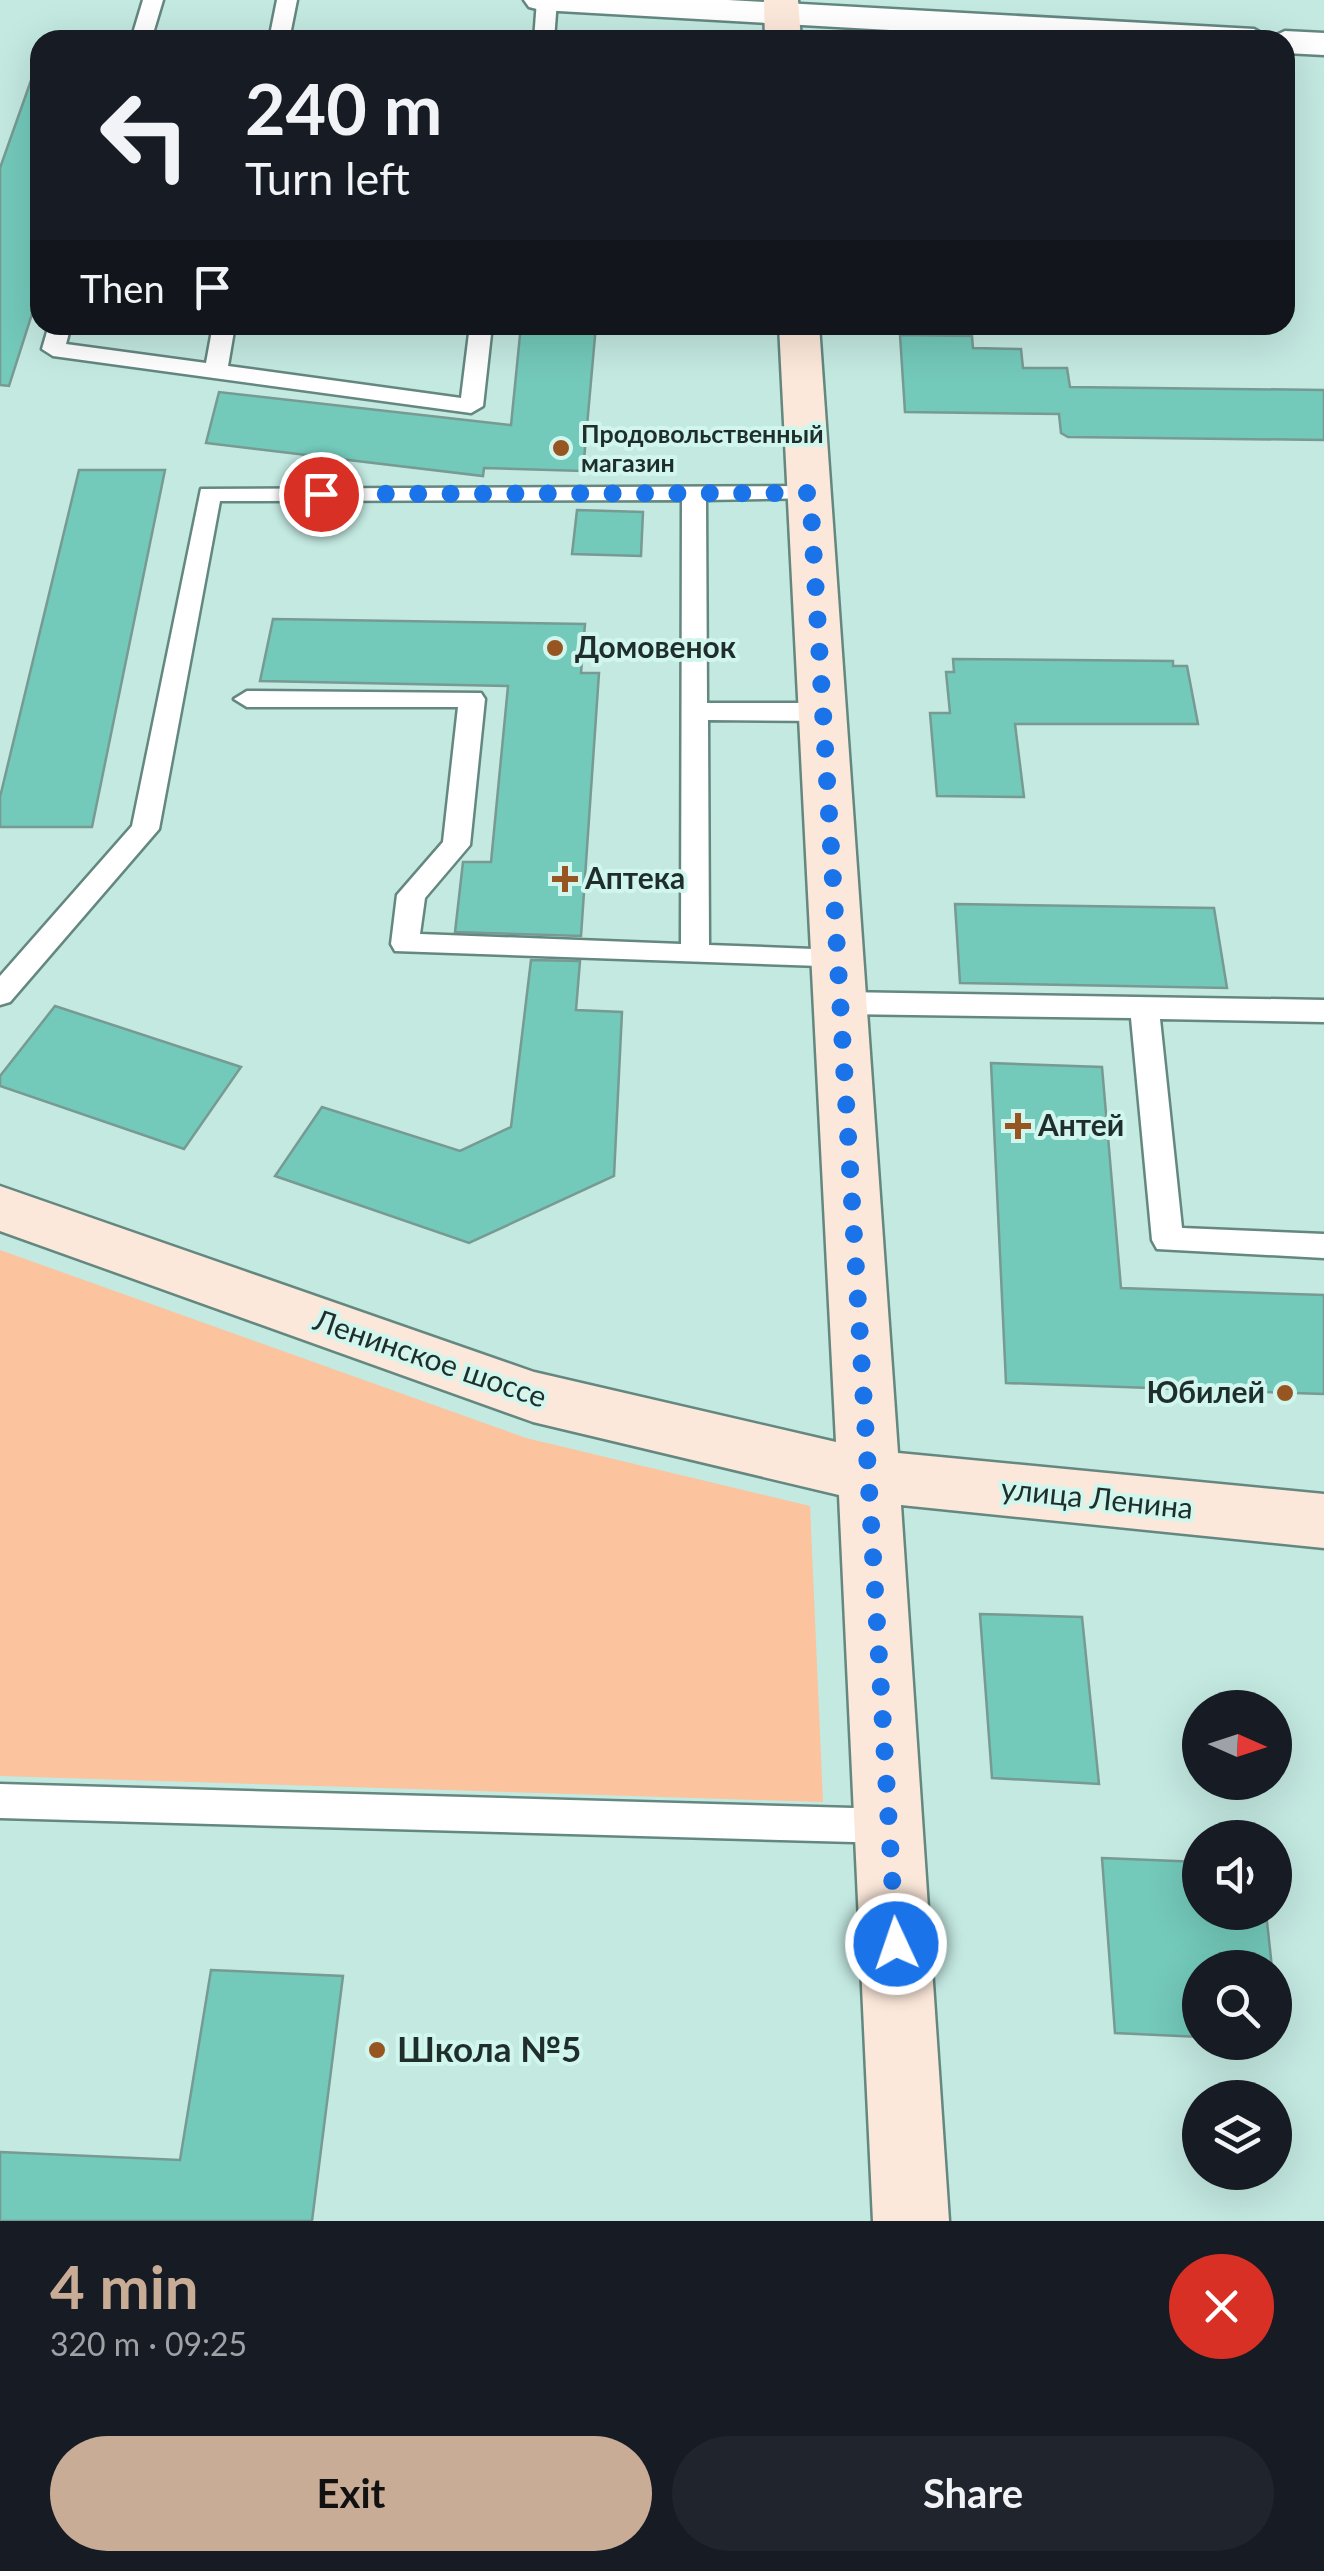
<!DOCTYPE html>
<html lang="en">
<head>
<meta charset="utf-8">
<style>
	:root { --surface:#171b24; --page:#20242c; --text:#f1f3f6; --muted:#9ea1a6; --accent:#c8ac96 }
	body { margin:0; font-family:Lato,sans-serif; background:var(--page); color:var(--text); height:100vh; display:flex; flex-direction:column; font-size:38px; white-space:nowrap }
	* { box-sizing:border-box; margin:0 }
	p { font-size:32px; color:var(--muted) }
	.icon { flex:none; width:55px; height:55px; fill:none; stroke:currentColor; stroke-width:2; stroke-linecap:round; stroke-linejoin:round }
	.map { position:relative; height:2221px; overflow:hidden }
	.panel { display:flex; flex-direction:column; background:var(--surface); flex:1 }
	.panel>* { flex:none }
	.top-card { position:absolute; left:30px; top:30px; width:1265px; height:305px; border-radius:30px; box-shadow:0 10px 40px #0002; background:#171b24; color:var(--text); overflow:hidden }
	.needle { width:65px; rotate:93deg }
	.buttons { position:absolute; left:1182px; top:1690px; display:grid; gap:20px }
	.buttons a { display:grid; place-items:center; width:110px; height:110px; border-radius:50%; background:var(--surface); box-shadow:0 10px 40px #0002; font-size:50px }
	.pin { position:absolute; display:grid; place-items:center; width:85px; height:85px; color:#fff; margin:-42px; border:5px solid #fff; border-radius:50%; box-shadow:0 2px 10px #0007 }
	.me { position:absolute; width:110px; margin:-55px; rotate:357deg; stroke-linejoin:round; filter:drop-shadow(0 0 8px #0008) }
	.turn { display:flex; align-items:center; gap:35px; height:210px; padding:0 50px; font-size:45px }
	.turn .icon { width:130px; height:130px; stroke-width:2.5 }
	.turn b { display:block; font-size:70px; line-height:85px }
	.then { display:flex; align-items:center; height:95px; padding:0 50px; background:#0003; gap:20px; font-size:38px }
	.round { display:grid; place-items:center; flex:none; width:105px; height:105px; border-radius:52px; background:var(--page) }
	.head { display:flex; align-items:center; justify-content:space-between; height:170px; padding:0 50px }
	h1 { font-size:60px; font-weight:700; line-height:75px; color:var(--accent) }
	.button { display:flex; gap:20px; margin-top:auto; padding:20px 50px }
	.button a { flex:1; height:115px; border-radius:60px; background:var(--accent); color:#111; font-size:40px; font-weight:700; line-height:115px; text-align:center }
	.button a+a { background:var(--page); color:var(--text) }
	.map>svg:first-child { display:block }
</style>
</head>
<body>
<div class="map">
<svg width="1324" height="2221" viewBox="0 0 1324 2221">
	<rect width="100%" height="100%" fill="#c3e9e1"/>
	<path fill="#fbc39e" d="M 0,1250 L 526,1438 L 810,1506 L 823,1802 L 0,1776 Z"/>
	<g fill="#73c9ba" stroke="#779a93" stroke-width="2.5">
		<path d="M 34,72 L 40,73 L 40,289 L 9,386 L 0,385 L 0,168 Z"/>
		<path d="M 521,325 L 596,325 L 583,471 L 484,468 L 483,476 L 206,443 L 219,392 L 511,425 Z"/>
		<path d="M 900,335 L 972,336 L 973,348 L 1021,349 L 1023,368 L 1067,368 L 1070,387 L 1324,390 L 1324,440 L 1068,437 L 1061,433 L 1059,414 L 905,412 Z"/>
		<path d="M 79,470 L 165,470 L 92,827 L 0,827 L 0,797 Z"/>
		<path d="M 577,510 L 643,512 L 641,556 L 572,554 Z"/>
		<path d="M 273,619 L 585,624 L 581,673 L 599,673 L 581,936 L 455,932 L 463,862 L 491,862 L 508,686 L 260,681 Z"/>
		<path d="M 953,659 L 1173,661 L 1173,666 L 1187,666 L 1198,724 L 1015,724 L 1024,797 L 937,796 L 930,713 L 950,713 L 946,672 L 954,672 Z"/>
		<path d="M 955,904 L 1214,908 L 1227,988 L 960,983 Z"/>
		<path d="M 531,960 L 580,961 L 576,1010 L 622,1012 L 614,1176 L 469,1243 L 275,1176 L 322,1107 L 460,1151 L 511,1127 Z"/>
		<path d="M 55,1006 L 241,1067 L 184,1149 L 0,1086 L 0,1076 Z"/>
		<path d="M 991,1063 L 1102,1067 L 1121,1288 L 1324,1295 L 1324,1394 L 1006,1383 Z"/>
		<path d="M 980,1614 L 1082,1617 L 1099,1784 L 992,1778 Z"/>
		<path d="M 1102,1858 L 1200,1862 L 1200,1912 L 1266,1912 L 1272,1968 L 1200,1968 L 1200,2037 L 1115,2033 Z"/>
		<path d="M 211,1970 L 343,1976 L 312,2221 L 0,2221 L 0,2152 L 180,2160 Z"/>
	</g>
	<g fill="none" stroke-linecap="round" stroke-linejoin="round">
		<g stroke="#648780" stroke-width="5">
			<g id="lane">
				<path d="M 143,0 L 163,0 L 151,40 L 131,40 Z"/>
				<path d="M 277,0 L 297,0 L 289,40 L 269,40 Z"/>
				<path d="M 537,0 L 557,0 L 554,40 L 534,40 Z"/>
				<path d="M 49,325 L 71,325 L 66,344 L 206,363 L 213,325 L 235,325 L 228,366 L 461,398 L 470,325 L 492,325 L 483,406 L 471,413 L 53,356 L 42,349 Z"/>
				<path d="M 811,486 L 819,488 L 819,498 L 706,500 L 707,703 L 825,703 L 838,712 L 825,721 L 708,720 L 709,945 L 839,950 L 849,953 L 853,960 L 849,967 L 395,951 L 391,944 L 397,895 L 443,842 L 458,707 L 247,707 L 234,699 L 247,691 L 481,693 L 485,699 L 470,845 L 425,898 L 420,934 L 681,944 L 682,500 L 220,501 L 159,829 L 10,1002 L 0,1005 L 0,976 L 132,826 L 201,489 Z"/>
				<path d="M 842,992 L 1324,1000 L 1324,1022 L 1160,1019 L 1182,1228 L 1324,1234 L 1324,1258 L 1157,1249 L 1152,1240 L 1131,1018 L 842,1014 L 832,1010 L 828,1003 L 832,996 Z"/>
				<path d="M 0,1784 L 890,1809 L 903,1814 L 909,1826 L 903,1838 L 890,1843 L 0,1818 Z"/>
			</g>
		</g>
		<g stroke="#648780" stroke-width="5">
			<path id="street" d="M 524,0 L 728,0 L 1254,29 L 1270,38 L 1285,31 L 1324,33 L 1324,55 L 1285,53 L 1285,40 L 1065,40 L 541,10 L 529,7 Z"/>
		</g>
		<g stroke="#648780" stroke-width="5">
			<g id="secondary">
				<path d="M 764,0 L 798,0 L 801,40 L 765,40 Z"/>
				<path d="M 779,325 L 819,325 L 898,1453 L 1324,1494 L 1324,1548 L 901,1505 L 949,2221 L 873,2221 L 839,1495 L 533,1422 L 0,1231 L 0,1186 L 534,1372 L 836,1442 Z"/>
			</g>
		</g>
		<use href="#lane" fill="#fff" fill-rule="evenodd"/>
		<use href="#street" fill="#fff" fill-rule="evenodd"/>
		<use href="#secondary" fill="#fce8da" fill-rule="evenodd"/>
	</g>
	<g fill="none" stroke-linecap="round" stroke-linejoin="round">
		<path stroke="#1a73e8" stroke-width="18" stroke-dasharray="0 32.4" d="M 321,494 L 810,493 L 896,1944"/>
	</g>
	<g fill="#965521" stroke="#d0f6ee" stroke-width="4">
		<circle cx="561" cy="448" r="10"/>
		<circle cx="555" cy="648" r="10"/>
		<path d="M560 864h10v10h10v10h-10v10h-10v-10h-10v-10h10z"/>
		<path d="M1013 1111h10v10h10v10h-10v10h-10v-10h-10v-10h10z"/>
		<circle cx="1285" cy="1393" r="10"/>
		<circle cx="377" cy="2050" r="10"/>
	</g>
	<g text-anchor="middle" stroke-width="8" stroke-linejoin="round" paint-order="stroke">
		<g font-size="25" font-weight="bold" fill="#1f2e2b" stroke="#d0f6ee" text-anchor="start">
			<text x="581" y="443">Продовольственный<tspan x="581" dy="29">магазин</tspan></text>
		</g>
		<g font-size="30" font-weight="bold" fill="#1f2e2b" stroke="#d0f6ee" text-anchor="start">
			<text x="575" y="658">Домовенок</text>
			<text x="585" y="889">Аптека</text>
			<text x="1038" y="1136">Антей</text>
			<text x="1265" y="1403" text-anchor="end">Юбилей</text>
		</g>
		<g font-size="30" fill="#1f2e2b" stroke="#d0f6ee">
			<text transform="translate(430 1359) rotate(19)" y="10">Ленинское шоссе</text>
			<text transform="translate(1097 1499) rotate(6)" y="10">улица Ленина</text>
		</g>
		<g font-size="35" font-weight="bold" fill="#1f2e2b" stroke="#d0f6ee" text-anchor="start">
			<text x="397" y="2062">Школа №5</text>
		</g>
	</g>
</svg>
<div class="buttons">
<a><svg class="needle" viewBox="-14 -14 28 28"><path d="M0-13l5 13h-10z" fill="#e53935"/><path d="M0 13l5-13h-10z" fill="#9ea1a6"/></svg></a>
<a><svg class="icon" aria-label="sound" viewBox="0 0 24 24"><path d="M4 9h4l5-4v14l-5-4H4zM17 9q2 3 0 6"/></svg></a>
<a><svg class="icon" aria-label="search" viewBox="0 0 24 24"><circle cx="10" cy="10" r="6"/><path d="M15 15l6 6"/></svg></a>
<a><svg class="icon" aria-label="layers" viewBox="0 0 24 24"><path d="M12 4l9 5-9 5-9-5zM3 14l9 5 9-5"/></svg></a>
</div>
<div class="pin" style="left:321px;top:494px;background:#d93025"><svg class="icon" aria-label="arrive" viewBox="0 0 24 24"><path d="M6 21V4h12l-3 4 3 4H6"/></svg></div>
<svg class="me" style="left:896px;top:1944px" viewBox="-20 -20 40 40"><circle r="17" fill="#1a73e8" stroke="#fff" stroke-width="3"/><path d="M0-11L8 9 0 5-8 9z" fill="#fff"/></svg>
<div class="top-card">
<div class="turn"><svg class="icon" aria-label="left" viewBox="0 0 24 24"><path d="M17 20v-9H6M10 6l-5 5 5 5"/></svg><div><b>240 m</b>Turn left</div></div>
<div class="then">Then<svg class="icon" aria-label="arrive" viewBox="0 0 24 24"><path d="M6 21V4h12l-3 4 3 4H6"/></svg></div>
</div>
</div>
<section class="panel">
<div class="head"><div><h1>4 min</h1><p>320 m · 09:25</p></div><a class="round" style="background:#d93025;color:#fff"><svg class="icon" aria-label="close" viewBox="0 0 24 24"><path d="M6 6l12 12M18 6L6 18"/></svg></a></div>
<div class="button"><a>Exit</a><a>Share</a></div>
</section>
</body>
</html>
